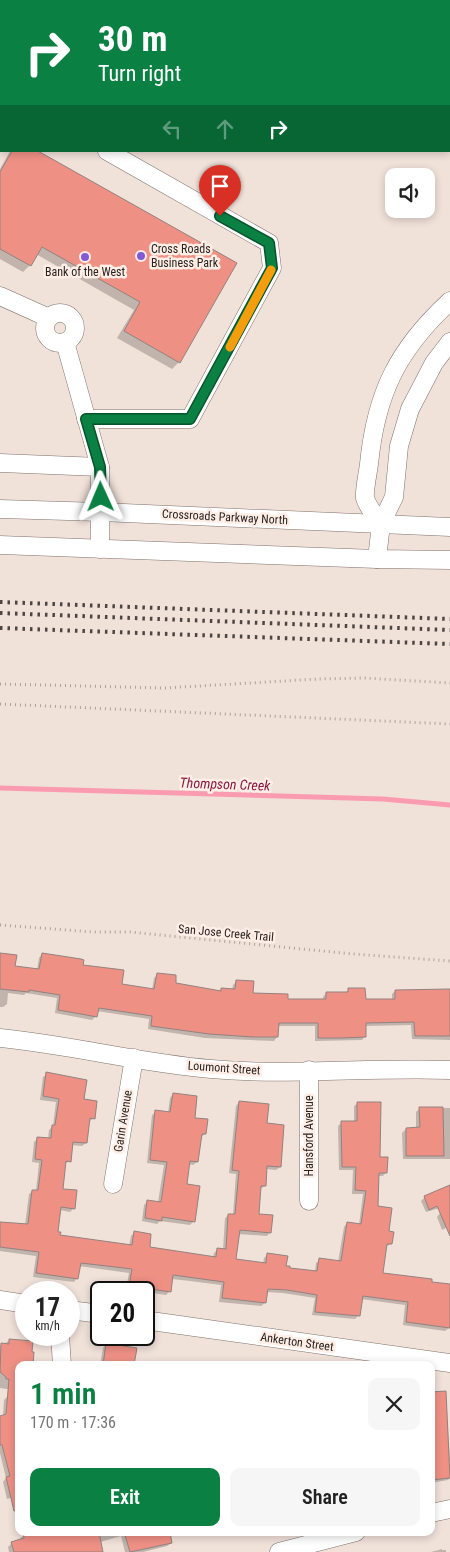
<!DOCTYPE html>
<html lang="en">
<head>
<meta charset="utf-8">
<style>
	:root { --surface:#fff; --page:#f6f6f6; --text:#222; --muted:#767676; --accent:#0b8043 }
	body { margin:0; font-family:"Roboto Condensed",sans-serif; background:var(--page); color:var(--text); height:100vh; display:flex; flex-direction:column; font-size:19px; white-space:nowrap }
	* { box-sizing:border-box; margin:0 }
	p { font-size:16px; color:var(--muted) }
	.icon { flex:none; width:28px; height:28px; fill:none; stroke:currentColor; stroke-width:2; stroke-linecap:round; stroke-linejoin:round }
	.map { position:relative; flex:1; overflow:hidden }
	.side { position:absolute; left:15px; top:1361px; width:420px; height:175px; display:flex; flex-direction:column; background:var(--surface); border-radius:10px; box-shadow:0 2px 8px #0003 }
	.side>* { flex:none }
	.banner { position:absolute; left:0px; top:0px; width:450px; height:152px; box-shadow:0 2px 8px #0003; background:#0b8043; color:#fff; overflow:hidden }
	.buttons { position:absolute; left:385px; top:168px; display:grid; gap:10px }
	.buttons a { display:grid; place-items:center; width:50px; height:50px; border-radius:10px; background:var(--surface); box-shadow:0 2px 8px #0003; font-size:25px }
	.speed { position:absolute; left:15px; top:1281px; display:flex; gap:10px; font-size:25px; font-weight:700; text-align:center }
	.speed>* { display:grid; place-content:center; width:65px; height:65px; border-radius:50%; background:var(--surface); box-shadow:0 2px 8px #0003; line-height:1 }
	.speed small { font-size:12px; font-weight:400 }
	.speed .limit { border:2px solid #111; border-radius:8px; background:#fff; color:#111 }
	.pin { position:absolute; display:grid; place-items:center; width:42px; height:42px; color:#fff; margin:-51px -21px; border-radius:50% 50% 50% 0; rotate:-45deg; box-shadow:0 0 5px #0007 }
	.pin .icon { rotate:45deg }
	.me { position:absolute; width:55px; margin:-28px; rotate:359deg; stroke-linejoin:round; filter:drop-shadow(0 0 4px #0008) }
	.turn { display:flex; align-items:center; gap:18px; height:105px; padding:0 15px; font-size:22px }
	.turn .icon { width:65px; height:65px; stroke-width:2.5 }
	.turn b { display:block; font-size:35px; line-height:42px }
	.lanes { display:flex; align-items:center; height:48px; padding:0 15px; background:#0003; justify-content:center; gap:25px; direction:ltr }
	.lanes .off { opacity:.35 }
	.round { display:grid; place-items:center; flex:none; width:52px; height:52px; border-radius:10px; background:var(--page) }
	.summary { display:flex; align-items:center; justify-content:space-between; height:85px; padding:0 15px }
	h1 { font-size:30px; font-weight:600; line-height:38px; color:var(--accent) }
	.cta { display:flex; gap:10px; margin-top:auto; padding:10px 15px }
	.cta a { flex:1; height:58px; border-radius:10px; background:var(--accent); color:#fff; font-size:20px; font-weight:600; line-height:58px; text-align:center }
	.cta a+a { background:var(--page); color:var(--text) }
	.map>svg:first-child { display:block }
</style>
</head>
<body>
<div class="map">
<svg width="450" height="1552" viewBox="0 0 450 1552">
	<rect width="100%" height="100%" fill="#f0e1d9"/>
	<g fill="#0003">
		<path d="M 10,151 L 35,151 L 235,264 L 179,362 L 172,369 L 117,338 L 134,310 L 36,254 L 30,265 L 23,272 L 0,259 L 0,169 Z"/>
		<path d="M 0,954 L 14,967 L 37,970 L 39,958 L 42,954 L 82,966 L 121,985 L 152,990 L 154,978 L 158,974 L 175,984 L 218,992 L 221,989 L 232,990 L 233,985 L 236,982 L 252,994 L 286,1000 L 323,1000 L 323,997 L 326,993 L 345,993 L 348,990 L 364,1000 L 392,1000 L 392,994 L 395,991 L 450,990 L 450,1040 L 412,1039 L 411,1025 L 365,1026 L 365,1036 L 362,1040 L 315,1041 L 315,1026 L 277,1026 L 277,1037 L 274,1041 L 205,1038 L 148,1029 L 149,1019 L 97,1011 L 96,1016 L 92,1020 L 55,1013 L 57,998 L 26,993 L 24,995 L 8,993 L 7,1004 L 3,1007 L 0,1007 Z"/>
		<path d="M 47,1074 L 82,1100 L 93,1119 L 88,1122 L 86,1143 L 82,1146 L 71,1145 L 70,1161 L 64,1164 L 61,1190 L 74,1208 L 70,1212 L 60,1210 L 57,1233 L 59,1237 L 129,1246 L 131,1236 L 134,1233 L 148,1248 L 213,1258 L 214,1253 L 218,1249 L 223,1250 L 225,1218 L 229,1215 L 233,1215 L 236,1174 L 229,1173 L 236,1106 L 239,1102 L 266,1124 L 280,1167 L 276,1170 L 266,1169 L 265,1186 L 260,1189 L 258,1215 L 270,1232 L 267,1236 L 238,1234 L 235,1260 L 263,1264 L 264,1258 L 268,1254 L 289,1269 L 315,1272 L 316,1263 L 320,1260 L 338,1262 L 344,1227 L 347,1223 L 359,1225 L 363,1194 L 352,1194 L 353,1170 L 339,1170 L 338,1126 L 342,1122 L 354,1123 L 354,1106 L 358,1103 L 378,1158 L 386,1172 L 383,1176 L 378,1176 L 377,1207 L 391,1244 L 385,1247 L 381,1274 L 450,1286 L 449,1328 L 445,1331 L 403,1325 L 405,1305 L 361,1299 L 359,1315 L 355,1319 L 312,1315 L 315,1298 L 283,1293 L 266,1292 L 265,1303 L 261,1306 L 219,1302 L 221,1285 L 190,1281 L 172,1279 L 170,1291 L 166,1295 L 126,1289 L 129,1273 L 79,1266 L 77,1278 L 74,1282 L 33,1277 L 36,1256 L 0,1251 L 0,1223 L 25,1225 L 29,1194 L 33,1191 L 36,1191 L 39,1163 L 32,1162 L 34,1142 L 38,1138 L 48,1139 L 49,1130 L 53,1126 L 56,1102 L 40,1100 L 43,1077 Z"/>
		<path d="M 173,1094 L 205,1134 L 201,1137 L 197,1162 L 193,1165 L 188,1164 L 185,1185 L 194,1221 L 190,1225 L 160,1221 L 157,1224 L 142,1221 L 144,1205 L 148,1201 L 158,1202 L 164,1165 L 147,1163 L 152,1115 L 156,1112 L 168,1113 L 170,1098 Z"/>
		<path d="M 420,1108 L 450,1108 L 450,1159 L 403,1159 L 402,1133 L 406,1129 L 416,1129 L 416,1112 Z"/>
		<path d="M 450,1186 L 450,1205 L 426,1212 L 421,1201 L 425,1197 Z"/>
		<path d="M 440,1213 L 450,1214 L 450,1226 L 442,1230 L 437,1217 Z"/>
		<path d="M 10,1340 L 31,1365 L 19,1365 L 19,1391 L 0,1388 L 0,1346 Z"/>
		<path d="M 106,1344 L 133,1365 L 85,1365 L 88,1363 L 100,1365 L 103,1348 Z"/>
		<path d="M 178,1362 L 200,1365 L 175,1365 Z"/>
		<path d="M 431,1391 L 445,1392 L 450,1459 L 450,1478 L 448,1480 L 431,1483 Z"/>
		<path d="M 8,1396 L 14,1497 L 7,1499 L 3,1482 L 6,1478 L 0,1453 L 0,1417 L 3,1416 L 4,1400 Z"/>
		<path d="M 33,1532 L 168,1532 L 171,1543 L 167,1546 L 143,1552 L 125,1552 L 121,1536 L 100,1542 L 102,1552 L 9,1552 L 8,1547 L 12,1543 L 21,1541 L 20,1538 L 24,1535 Z"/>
		<path d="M 442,1549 L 442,1550 L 446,1550 L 446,1552 L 431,1552 Z"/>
	</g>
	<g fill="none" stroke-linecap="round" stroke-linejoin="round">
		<path stroke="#fb9bb2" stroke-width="5" d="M 0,788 L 383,799 L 450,805"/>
	</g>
	<g fill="#ef9085" stroke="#92827f">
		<path d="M 12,151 L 38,151 L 237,263 L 180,363 L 124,331 L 140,302 L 42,247 L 31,266 L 0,249 L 0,172 Z"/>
		<path d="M 0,953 L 17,955 L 15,966 L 39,969 L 42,953 L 81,959 L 84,960 L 83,965 L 124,970 L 122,984 L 154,989 L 157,973 L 176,975 L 176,983 L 221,991 L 221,988 L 235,989 L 236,980 L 254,981 L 253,993 L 288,994 L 288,999 L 326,999 L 326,992 L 348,992 L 348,988 L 365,988 L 366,999 L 395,999 L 395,990 L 450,989 L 450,1036 L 415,1036 L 414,1022 L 366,1023 L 366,1037 L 342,1038 L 318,1038 L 318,1023 L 279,1023 L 278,1037 L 253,1037 L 209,1034 L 151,1026 L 152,1016 L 99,1008 L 97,1017 L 81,1014 L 58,1010 L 60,995 L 29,990 L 29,992 L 0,989 Z"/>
		<path d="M 46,1072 L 87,1080 L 84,1099 L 97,1101 L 95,1119 L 90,1118 L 87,1143 L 73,1142 L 71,1162 L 66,1161 L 63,1189 L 77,1190 L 75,1209 L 61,1207 L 58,1232 L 61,1232 L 60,1235 L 132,1245 L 134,1231 L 151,1234 L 150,1247 L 216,1257 L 217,1248 L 226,1249 L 228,1214 L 235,1214 L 239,1171 L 232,1170 L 239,1101 L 269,1104 L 267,1123 L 284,1125 L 281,1167 L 267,1166 L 266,1186 L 261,1186 L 259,1214 L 273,1215 L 271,1233 L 240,1230 L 236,1259 L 266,1263 L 267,1253 L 288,1256 L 286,1266 L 290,1266 L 290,1268 L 317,1271 L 319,1258 L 341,1261 L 347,1222 L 361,1224 L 366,1191 L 355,1190 L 356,1167 L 342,1167 L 341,1121 L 357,1121 L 357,1102 L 381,1102 L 380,1157 L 388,1157 L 387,1173 L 379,1173 L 378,1206 L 392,1208 L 389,1231 L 394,1232 L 392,1244 L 387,1244 L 383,1273 L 432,1279 L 432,1282 L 450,1284 L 450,1328 L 406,1322 L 408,1302 L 363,1296 L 360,1316 L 348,1315 L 315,1312 L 317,1295 L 287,1290 L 268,1289 L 266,1303 L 222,1298 L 224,1282 L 195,1278 L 173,1275 L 171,1292 L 129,1286 L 132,1269 L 81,1263 L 78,1279 L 36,1273 L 39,1252 L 0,1247 L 0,1222 L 28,1224 L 32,1190 L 38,1190 L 42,1160 L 35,1159 L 37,1137 L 51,1138 L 52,1125 L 55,1125 L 59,1099 L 43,1096 Z"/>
		<path d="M 173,1093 L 197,1096 L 195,1118 L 208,1119 L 206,1134 L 202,1134 L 198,1162 L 190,1161 L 187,1184 L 200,1186 L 195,1222 L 162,1217 L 162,1221 L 145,1218 L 147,1200 L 161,1202 L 167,1162 L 150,1160 L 155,1110 L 170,1112 Z"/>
		<path d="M 419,1107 L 443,1107 L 444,1156 L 406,1156 L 406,1128 L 420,1127 Z"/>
		<path d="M 450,1185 L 450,1236 L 437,1206 L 429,1210 L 424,1196 Z"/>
		<path d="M 9,1339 L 33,1341 L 32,1352 L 34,1352 L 33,1365 L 19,1365 L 19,1511 L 14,1511 L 6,1477 L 10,1476 L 2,1445 L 0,1445 L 0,1416 L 6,1414 L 9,1379 L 6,1379 L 6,1377 L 0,1372 L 1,1343 L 9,1344 Z"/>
		<path d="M 106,1343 L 137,1348 L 134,1365 L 103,1365 Z"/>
		<path d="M 446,1391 L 450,1478 L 431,1480 L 431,1392 Z"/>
		<path d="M 23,1532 L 99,1532 L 103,1552 L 14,1552 L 11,1542 L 24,1538 Z"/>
		<path d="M 124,1532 L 170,1532 L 172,1543 L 130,1552 Z"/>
	</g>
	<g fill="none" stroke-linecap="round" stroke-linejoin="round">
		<g stroke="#7f726b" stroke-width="19">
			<g id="minor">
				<path d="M 0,114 L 1,111"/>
				<path d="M 0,296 L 49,318"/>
				<circle cx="60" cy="328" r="15"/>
				<path d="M 65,342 L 100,467"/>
				<path d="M 86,419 L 190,419 L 272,268 L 269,243 L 107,151"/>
				<path d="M 0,463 L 100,467 L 100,549"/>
				<path d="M 0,509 L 101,512 L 450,527"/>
				<path d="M 381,524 C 376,517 367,506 365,498 C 364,490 368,473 369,464 C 376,393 398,349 450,301"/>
				<path d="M 0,545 L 377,559 L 450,560"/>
				<path d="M 377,559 L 381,524 L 394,497 L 399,446 L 410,409 L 434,363 L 450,342"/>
				<path d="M 0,1038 C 71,1045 140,1063 211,1069 C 289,1076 371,1067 450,1070"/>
				<path d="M 309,1070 L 309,1201"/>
				<path d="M 113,1184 L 134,1058"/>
				<path d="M 0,1300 L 26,1304"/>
				<path d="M 69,1310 L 101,1314"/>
				<path d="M 144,1320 L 450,1363"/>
				<path d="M 60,1335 L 62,1365"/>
				<path d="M 431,1513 L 450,1509"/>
				<path d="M 279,1552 L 356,1532"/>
			</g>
		</g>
		<g stroke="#7f726b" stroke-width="28">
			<g id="highway">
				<path d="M 41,0 L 48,1"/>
				<path d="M 433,0 L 441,1"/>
				<path d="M 449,65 L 450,65"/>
			</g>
		</g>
		<g stroke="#ada19b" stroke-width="3" stroke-dasharray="1 4" stroke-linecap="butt">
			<path d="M 0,684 L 165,688 L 318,679 L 364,678 L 450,683"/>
			<path d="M 0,704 L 450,724"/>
			<path d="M 0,925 L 93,932 L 130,932 L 353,954 L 450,961"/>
		</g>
		<use href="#minor" stroke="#fff" stroke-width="18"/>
		<use href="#highway" stroke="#fff" stroke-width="26"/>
		<g stroke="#4c4541" stroke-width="4" stroke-dasharray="2.5 5" stroke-linecap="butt">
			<path d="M 0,602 L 450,619"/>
			<path d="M 0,613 L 450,630"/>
			<path d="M 0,628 L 450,644"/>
		</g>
	</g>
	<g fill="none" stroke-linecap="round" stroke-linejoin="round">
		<g stroke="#07532c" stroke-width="12">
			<path id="route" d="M 101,497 L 100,467 L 86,419 L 190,419 L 272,268 L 269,243 L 220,216"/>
		</g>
		<use href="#route" stroke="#0b8043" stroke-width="9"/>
		<path stroke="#f59e0b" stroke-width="9" d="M 230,347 L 271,270"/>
	</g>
	<g fill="#845ad4" stroke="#feeee6" stroke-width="2">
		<circle cx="141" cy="256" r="5"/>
		<circle cx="85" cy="257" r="5"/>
	</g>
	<g text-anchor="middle" stroke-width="5" stroke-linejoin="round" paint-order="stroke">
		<g font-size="12" fill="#282320" stroke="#feeee6" text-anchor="start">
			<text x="151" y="253">Cross Roads<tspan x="151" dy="14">Business Park</tspan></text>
			<text x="85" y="276" text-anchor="middle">Bank of the West</text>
		</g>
		<g font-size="12" fill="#282320" stroke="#feeee6">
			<text transform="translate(225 517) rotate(3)" y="4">Crossroads Parkway North</text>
			<text transform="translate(226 933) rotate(5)" y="4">San Jose Creek Trail</text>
			<text transform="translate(224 1068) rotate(4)" y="4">Loumont Street</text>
			<text transform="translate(123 1121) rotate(-81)" y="4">Garin Avenue</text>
			<text transform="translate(309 1136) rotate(-90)" y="4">Hansford Avenue</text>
			<text transform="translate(297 1342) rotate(8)" y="4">Ankerton Street</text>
		</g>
		<g font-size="14" font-style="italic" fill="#871841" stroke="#feeee6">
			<text transform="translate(225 784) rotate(2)" y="5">Thompson Creek</text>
		</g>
	</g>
</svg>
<div class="buttons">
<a><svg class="icon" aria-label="sound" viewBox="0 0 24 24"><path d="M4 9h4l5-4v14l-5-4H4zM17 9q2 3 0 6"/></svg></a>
</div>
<div class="speed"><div>17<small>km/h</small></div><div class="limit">20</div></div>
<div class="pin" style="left:220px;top:216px;background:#d93025"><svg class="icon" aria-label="arrive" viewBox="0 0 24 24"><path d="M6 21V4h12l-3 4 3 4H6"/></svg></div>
<svg class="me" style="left:101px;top:497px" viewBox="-20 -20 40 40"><path d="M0-17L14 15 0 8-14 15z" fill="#0b8043" stroke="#fff" stroke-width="4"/></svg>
<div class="banner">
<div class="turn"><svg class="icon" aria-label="right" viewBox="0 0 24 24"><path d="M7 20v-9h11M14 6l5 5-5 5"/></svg><div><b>30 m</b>Turn right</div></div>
<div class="lanes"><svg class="icon off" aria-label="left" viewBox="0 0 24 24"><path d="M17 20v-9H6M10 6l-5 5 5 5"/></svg><svg class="icon off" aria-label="ahead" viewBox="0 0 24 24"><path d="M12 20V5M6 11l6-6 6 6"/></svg><svg class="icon" aria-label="right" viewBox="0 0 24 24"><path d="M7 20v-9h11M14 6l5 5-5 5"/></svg></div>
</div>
<section class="side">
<div class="summary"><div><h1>1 min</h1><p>170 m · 17:36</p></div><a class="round"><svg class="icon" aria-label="close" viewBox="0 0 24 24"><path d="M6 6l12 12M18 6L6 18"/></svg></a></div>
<div class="cta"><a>Exit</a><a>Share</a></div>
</section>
</div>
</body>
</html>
